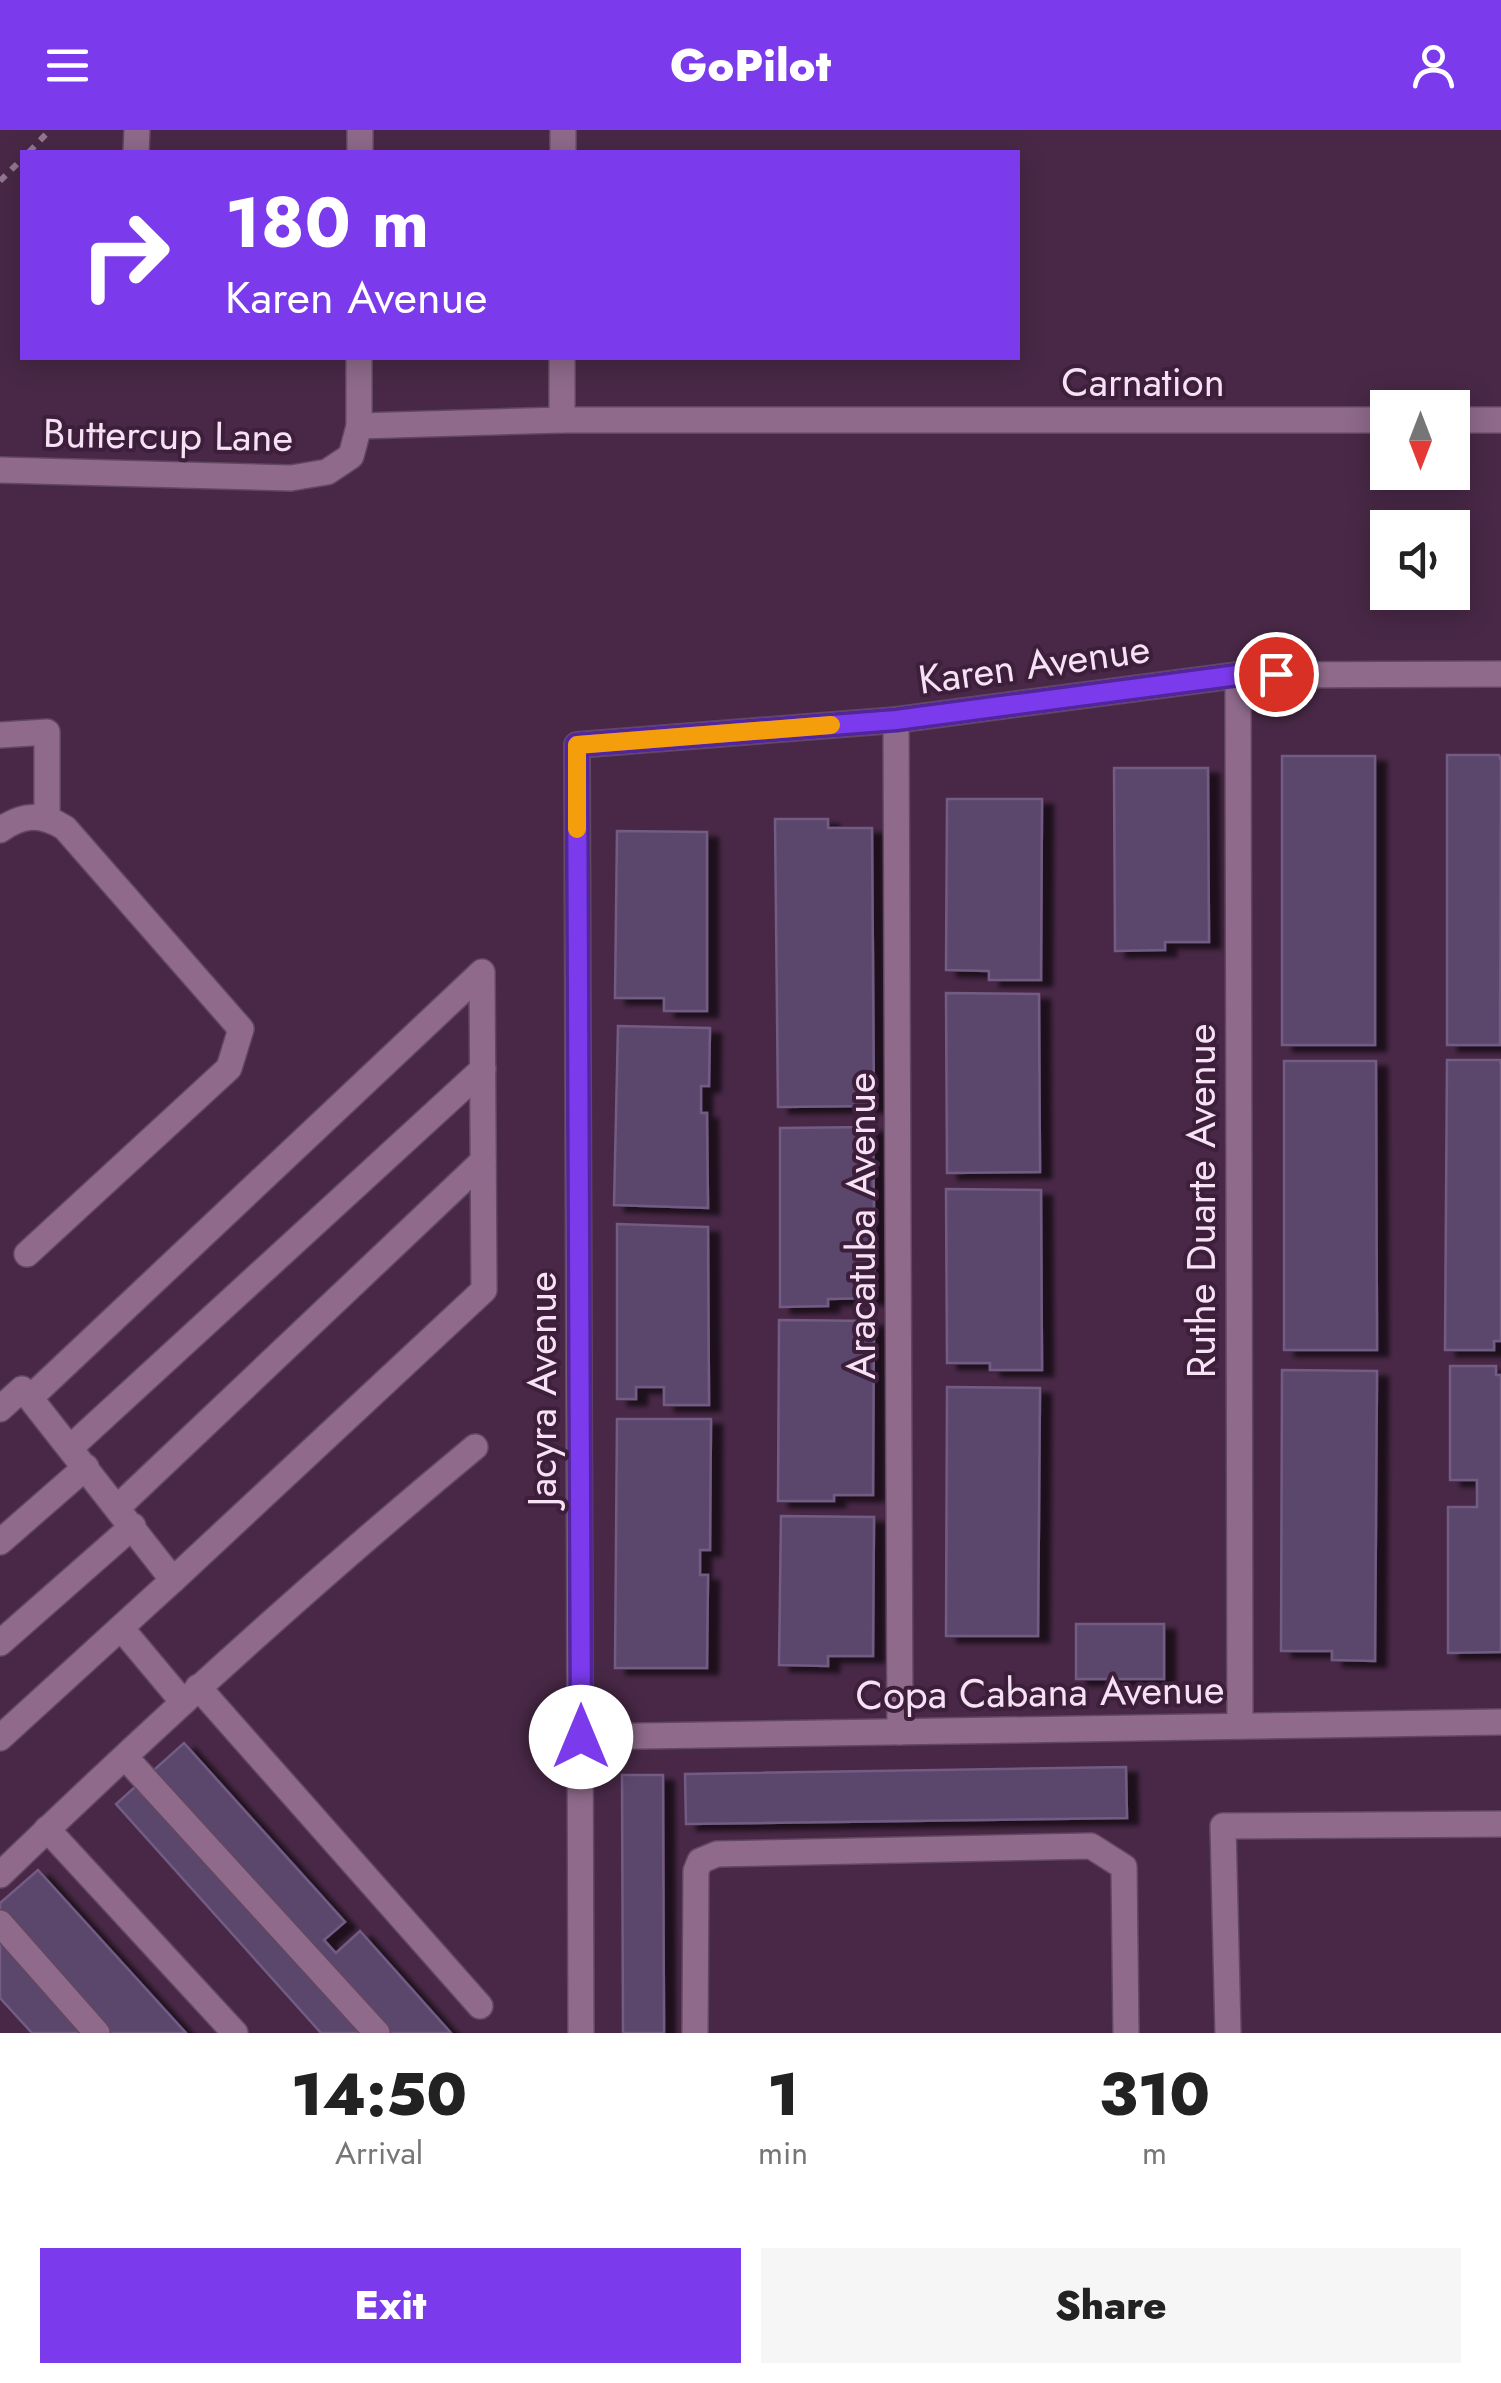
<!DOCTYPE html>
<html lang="en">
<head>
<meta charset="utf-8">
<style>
	:root { --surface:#fff; --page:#f6f6f6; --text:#222; --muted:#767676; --accent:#7c3aed }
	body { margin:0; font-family:Jost,sans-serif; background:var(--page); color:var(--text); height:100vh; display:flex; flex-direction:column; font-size:38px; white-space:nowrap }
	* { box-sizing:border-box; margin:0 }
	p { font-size:32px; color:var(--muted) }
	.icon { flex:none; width:55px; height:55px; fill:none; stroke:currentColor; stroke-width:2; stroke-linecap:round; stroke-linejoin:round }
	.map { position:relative; height:1903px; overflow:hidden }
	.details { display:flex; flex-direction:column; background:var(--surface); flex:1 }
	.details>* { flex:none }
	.banner { position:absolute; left:20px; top:20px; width:1000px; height:210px; border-radius:0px; box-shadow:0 5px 25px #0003; background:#7c3aed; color:#fff; overflow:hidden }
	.needle { width:65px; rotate:180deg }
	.fabs { position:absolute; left:1370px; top:260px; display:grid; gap:20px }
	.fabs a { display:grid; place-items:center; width:100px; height:100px; border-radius:0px; background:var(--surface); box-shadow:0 5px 25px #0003; font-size:50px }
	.pin { position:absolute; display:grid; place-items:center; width:85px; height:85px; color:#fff; margin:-42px; border:5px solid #fff; border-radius:50%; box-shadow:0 2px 10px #0007 }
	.me { position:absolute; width:110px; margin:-55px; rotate:0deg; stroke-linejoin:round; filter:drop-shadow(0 0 8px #0008) }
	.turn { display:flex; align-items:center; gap:35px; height:210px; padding:0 40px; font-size:45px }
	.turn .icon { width:130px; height:130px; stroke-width:2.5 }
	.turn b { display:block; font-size:70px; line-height:85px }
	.eta { display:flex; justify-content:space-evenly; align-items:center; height:170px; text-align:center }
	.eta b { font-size:60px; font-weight:800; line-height:70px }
	.button { display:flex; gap:20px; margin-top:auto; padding:20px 40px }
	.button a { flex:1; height:115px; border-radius:0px; background:var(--accent); color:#fff; font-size:40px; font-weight:800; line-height:115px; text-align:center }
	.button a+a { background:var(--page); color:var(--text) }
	header { display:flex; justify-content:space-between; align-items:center; height:130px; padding:0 40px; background:var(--accent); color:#fff; font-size:45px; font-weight:800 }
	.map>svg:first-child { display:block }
</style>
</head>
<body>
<header><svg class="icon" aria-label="menu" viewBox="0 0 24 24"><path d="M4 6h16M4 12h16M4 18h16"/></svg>GoPilot<svg class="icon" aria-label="person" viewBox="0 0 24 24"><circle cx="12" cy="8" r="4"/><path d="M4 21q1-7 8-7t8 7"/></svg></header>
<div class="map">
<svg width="1501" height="1903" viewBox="0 0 1501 1903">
	<defs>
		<filter id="shadow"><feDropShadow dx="11" dy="6" stdDeviation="2.5" flood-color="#0009"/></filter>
	</defs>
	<rect width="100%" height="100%" fill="#482846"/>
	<g fill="#5c476c" stroke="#725c83" stroke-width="2.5" filter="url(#shadow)">
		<path d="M 1447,625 L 1499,625 L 1501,631 L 1500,915 L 1447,915 Z"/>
		<rect x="1282" y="626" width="93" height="289"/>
		<path d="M 1114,638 L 1208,638 L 1209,812 L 1165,812 L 1165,820 L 1115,821 Z"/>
		<path d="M 947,669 L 1042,669 L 1041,850 L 989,850 L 989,841 L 946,840 Z"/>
		<path d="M 775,689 L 828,689 L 828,698 L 872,698 L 874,976 L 778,977 Z"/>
		<path d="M 617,701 L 707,702 L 707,881 L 664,881 L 664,868 L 615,868 Z"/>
		<path d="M 946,863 L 1039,864 L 1040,1042 L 947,1043 Z"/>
		<path d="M 618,896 L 710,898 L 709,956 L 701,956 L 701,983 L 707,983 L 708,1078 L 614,1075 Z"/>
		<path d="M 1447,930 L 1500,930 L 1501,936 L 1501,1211 L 1494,1211 L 1494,1220 L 1445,1220 Z"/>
		<path d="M 1284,931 L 1376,931 L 1377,1220 L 1284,1220 Z"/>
		<path d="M 873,997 L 875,1168 L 828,1169 L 828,1176 L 780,1177 L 780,998 Z"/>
		<path d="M 946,1059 L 1041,1060 L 1042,1240 L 990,1240 L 990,1233 L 947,1233 Z"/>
		<path d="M 617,1094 L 708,1097 L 709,1275 L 664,1275 L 664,1257 L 636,1257 L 636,1269 L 617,1269 Z"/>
		<path d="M 779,1190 L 874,1191 L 873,1365 L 834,1365 L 834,1371 L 778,1371 Z"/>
		<path d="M 1450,1236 L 1496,1236 L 1496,1245 L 1501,1245 L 1501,1522 L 1448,1523 L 1448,1377 L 1477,1377 L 1477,1350 L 1450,1350 Z"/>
		<path d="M 1282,1240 L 1377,1241 L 1375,1531 L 1332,1530 L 1332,1521 L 1281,1521 Z"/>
		<path d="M 947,1257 L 1040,1258 L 1038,1506 L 946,1506 Z"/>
		<path d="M 617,1289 L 711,1289 L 710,1420 L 700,1420 L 700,1445 L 708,1445 L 707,1538 L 615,1538 Z"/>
		<path d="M 781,1386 L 874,1387 L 873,1526 L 828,1526 L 828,1536 L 779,1535 Z"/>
		<rect x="1076" y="1494" width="88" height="55"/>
		<path d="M 184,1613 L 345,1792 L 324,1810 L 336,1823 L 360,1801 L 451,1903 L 321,1903 L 116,1674 Z"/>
		<path d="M 1126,1637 L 1127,1688 L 686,1694 L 685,1644 Z"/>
		<path d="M 622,1645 L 663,1645 L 664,1903 L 623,1903 Z"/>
		<path d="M 38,1740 L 186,1903 L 32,1903 L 0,1868 L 0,1773 Z"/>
	</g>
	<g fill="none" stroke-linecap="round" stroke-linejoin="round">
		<g stroke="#624760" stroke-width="28">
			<g id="minor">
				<path d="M 136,22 L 137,0"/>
				<path d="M 360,22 L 360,0"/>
				<path d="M 563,22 L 563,0"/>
				<path d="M 562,290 L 562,228"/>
				<path d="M 1452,290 L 1501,290"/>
				<path d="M 359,296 L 562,290 L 1388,290"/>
				<path d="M 0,340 L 291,348 L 327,342 L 351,326 L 359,296 L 359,228"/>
				<path d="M 1238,545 L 1240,1596"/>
				<path d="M 896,590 L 900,1602"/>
				<path d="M 0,605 L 47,602 L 47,687"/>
				<path d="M 0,700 C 23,684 41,683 65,698 L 241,899 L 229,938 L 27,1124"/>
				<path d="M 482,842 L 484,1160 L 173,1450 L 30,1268 Z"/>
				<path d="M 0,1279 L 22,1259 L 30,1268"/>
				<path d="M 70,1318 L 483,939"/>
				<path d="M 118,1377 L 483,1031"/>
				<path d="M 0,1412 L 86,1337"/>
				<path d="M 121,1498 L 183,1572"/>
				<path d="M 0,1513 L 133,1396"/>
				<path d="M 198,1557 L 480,1876"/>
				<path d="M 581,1607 L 1501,1592"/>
				<path d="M 0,1608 L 173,1450"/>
				<path d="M 125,1627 L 377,1903"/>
				<path d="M 47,1699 L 235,1903"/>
				<path d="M 0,1745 C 153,1597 311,1453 475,1317"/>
				<path d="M 0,1793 L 97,1903"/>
				<path d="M 581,1903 L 577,615 L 896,590 L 1238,545 L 1501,544"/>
				<path d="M 695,1903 L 696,1741 L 700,1731 L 717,1724 L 1091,1716 L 1124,1737 L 1126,1903"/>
				<path d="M 1228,1903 L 1223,1696 L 1501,1694"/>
			</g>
		</g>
		<g stroke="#927790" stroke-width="6" stroke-dasharray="8 8" stroke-linecap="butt">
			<path d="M 29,22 L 50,0"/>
			<path d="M 0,51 L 22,29"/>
		</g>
		<use href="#minor" stroke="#8f6a8b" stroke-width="25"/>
	</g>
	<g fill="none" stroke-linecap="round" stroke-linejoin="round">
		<g stroke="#51269a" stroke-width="25">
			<path id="route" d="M 581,1607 L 577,615 L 896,590 L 1238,545 L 1276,544"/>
		</g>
		<use href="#route" stroke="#7c3aed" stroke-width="18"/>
		<path stroke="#f59e0b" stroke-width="18" d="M 577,699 L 577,615 L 831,595"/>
	</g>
	<g text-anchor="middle" stroke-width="8" stroke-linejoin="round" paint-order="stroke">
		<g font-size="40" fill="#f6e2f4" stroke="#3d1e3b">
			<text x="1143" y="266">Carnation</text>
			<text transform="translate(168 305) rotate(1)" y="14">Buttercup Lane</text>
			<text transform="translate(1034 534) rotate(-8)" y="14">Karen Avenue</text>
			<text transform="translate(1201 1071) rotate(-90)" y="14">Ruthe Duarte Avenue</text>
			<text transform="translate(861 1096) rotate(-90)" y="14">Aracatuba Avenue</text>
			<text transform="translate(542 1259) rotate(-90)" y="14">Jacyra Avenue</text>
			<text transform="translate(1040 1562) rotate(-1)" y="14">Copa Cabana Avenue</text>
		</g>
	</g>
</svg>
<div class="fabs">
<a><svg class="needle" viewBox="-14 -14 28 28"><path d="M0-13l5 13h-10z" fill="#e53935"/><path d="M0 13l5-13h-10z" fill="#767676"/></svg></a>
<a><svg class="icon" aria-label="sound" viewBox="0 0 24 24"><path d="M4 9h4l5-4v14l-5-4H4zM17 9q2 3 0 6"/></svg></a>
</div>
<div class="pin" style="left:1276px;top:544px;background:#d93025"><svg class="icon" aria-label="arrive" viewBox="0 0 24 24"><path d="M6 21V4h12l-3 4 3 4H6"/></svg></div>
<svg class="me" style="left:581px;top:1607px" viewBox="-20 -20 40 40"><circle r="19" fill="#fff"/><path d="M0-13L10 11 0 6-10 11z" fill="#7c3aed"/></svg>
<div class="banner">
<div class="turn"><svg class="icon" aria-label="right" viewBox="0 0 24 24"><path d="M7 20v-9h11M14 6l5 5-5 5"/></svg><div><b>180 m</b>Karen Avenue</div></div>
</div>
</div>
<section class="details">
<div class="eta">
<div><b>14:50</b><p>Arrival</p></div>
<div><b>1</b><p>min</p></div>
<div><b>310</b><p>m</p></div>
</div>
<div class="button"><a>Exit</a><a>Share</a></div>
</section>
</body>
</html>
